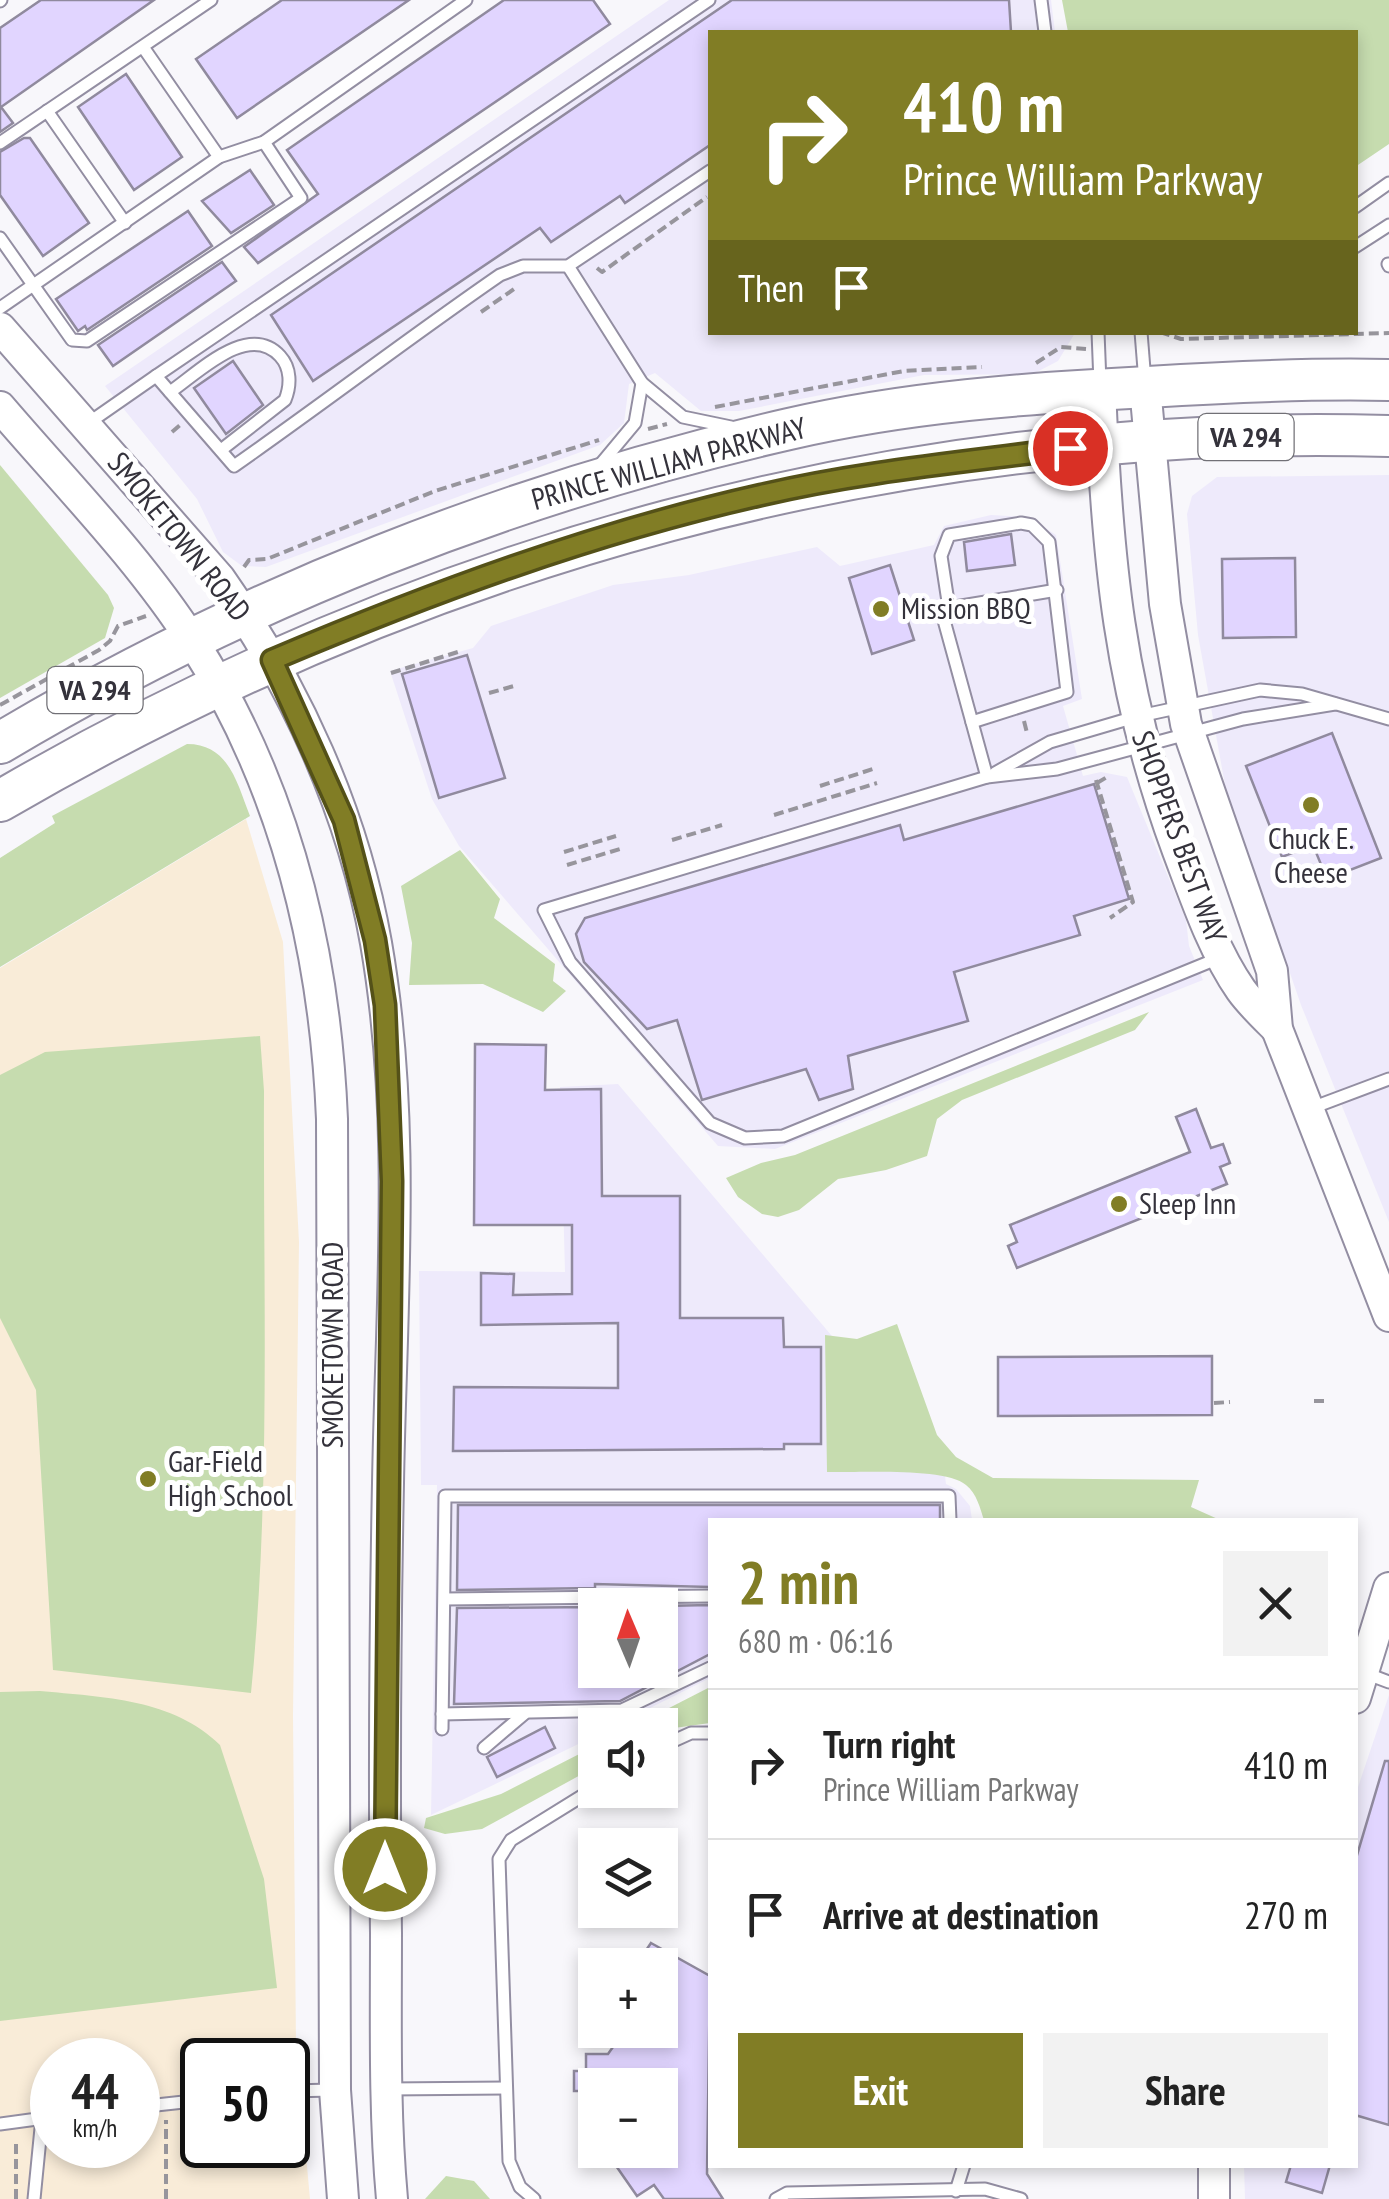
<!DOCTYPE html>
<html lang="en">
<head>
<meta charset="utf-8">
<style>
	:root { --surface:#fff; --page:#f2f2f2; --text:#222; --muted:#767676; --line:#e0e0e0; --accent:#817d25 }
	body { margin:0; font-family:"PT Sans Narrow",sans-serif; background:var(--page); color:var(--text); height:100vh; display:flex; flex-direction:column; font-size:38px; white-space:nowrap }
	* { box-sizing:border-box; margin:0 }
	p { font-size:32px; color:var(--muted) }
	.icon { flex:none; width:55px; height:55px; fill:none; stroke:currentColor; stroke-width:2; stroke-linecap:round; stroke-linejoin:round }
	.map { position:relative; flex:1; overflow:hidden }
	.drawer { position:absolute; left:708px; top:1518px; width:650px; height:650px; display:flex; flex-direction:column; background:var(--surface); border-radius:0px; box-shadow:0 5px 15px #0003 }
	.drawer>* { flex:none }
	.banner { position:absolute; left:708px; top:30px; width:650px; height:305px; border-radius:0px; box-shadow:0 5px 15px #0003; background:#817d25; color:#fff; overflow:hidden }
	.needle { width:65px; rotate:358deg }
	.buttons { position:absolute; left:578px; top:1588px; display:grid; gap:20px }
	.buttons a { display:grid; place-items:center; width:100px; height:100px; border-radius:0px; background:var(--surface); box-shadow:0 5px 15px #0003; font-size:50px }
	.speed { position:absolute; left:30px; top:2038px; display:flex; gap:20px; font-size:50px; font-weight:700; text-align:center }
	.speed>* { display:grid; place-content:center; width:130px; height:130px; border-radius:50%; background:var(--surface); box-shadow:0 5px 15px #0003; line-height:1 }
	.speed small { font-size:25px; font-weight:400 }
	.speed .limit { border:5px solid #111; border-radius:15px; background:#fff; color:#111 }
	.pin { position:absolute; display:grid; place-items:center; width:85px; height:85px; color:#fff; margin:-42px; border:5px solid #fff; border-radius:50%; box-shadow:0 2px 10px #0007 }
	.me { position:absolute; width:110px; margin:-55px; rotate:0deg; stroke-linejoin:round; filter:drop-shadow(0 0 8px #0008) }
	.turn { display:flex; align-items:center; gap:35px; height:210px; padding:0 30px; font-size:45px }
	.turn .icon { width:130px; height:130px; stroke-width:2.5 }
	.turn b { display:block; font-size:70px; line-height:85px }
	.then { display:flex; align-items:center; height:95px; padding:0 30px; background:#0003; gap:20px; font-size:38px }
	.round { display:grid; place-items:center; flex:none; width:105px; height:105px; border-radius:0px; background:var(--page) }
	.headline { display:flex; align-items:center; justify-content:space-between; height:170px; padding:0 30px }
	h1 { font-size:60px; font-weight:800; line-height:75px; color:var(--accent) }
	.cta { display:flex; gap:20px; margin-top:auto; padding:20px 30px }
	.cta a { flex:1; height:115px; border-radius:0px; background:var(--accent); color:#fff; font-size:40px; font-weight:800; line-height:115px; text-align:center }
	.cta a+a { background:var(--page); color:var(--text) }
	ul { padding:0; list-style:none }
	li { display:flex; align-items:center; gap:30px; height:150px; padding:0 30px; border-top:2px solid var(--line) }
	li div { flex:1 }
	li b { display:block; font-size:38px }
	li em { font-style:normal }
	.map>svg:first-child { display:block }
</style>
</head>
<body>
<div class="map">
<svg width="1389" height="2199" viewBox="0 0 1389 2199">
	<rect width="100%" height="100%" fill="#f8f7fb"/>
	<g fill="#eeeafb" fill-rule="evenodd">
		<path d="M 669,0 L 1051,0 L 1055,32 L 710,32 L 710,332 L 1075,333 L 1058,361 L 1033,374 L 924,375 L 739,411 L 701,411 L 655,373 L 629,384 L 624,423 L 600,445 L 266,567 L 242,566 L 223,552 L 197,499 L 105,386 Z"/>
		<path d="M 1389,475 L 1389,1222 L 1301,1005 L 1225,785 L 1198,635 L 1187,514 L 1192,496 L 1217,477 Z"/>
		<path d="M 991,515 L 1028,517 L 1056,535 L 1082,699 L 1063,706 L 1083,776 L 1101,772 L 1127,777 L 1186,920 L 1189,946 L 1203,980 L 775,1149 L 718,1146 L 459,846 L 432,799 L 390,671 L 473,648 L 491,626 L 613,585 L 689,575 L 817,547 L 840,566 L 934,545 L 944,526 Z"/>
		<path d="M 618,1084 L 944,1468 L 946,1484 L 956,1489 L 970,1506 L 972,1520 L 710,1520 L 710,1678 L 616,1725 L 595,1725 L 595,1736 L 431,1815 L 437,1485 L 421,1485 L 419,1271 L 565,1272 L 560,1087 ZM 595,1605 L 660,1605 L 660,1670 L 595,1670 Z"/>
		<path d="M 1389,1695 L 1389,2199 L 1245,2199 L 1244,2165 L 1355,2165 L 1355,1796 Z"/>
	</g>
	<path fill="#f9ecd8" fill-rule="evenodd" d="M 246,819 L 283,942 L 299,1242 L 293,1715 L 296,2047 L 310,2199 L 0,2199 L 0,968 ZM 52,2060 L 138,2060 L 138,2145 L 52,2145 ZM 202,2060 L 288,2060 L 288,2145 L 202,2145 Z"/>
	<g fill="#c6dcaf">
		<path d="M 1062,0 L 1389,0 L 1389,144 L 1355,167 L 1355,32 L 1068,32 Z"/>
		<path d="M 0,465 L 108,595 L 114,608 L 105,638 L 0,698 Z"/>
		<path d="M 187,744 C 229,744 237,783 250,816 L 0,967 L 0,858 L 55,823 L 52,816 Z"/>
		<path d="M 460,850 L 500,899 L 494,918 L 555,964 L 553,981 L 566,991 L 543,1012 L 483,984 L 409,985 L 412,943 L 401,886 Z"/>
		<path d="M 1149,1012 L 1135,1030 L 962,1100 L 937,1119 L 927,1156 L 886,1170 L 838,1179 L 799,1210 L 778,1217 L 762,1214 L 738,1197 L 726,1178 L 761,1163 L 795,1155 Z"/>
		<path d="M 260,1036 L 264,1091 C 263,1292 271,1493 251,1693 L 53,1670 L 36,1390 L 0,1318 L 0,1075 L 45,1052 Z"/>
		<path d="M 897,1324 L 937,1435 L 956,1457 L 993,1478 L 1199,1480 L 1191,1507 L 1220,1520 L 984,1520 C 980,1508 977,1494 966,1485 C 945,1467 857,1473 827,1472 L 825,1335 L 857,1339 Z"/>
		<path d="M 710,1687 L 710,1723 L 660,1730 L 660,1725 L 636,1725 Z"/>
		<path d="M 40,1691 C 103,1697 174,1699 220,1745 L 264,1879 L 277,1988 L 0,2021 L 0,1692 Z"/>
		<path d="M 595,1746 L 595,1767 L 482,1829 L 445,1834 L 424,1828 L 426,1818 L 501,1794 Z"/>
		<path d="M 446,2176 L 474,2181 L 490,2199 L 425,2199 Z"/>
	</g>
	<g fill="#e1d5ff" stroke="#908a9e" stroke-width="2.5">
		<path d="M 41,0 L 154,0 L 1,107 L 13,123 L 0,132 L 0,28 Z"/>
		<path d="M 282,0 L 409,0 L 237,118 L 196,59 Z"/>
		<path d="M 504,0 L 593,0 L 610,24 L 258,263 L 244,247 L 318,194 L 287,150 Z"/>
		<path d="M 732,0 L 1009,0 L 1011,32 L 710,32 L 710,145 L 625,203 L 620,196 L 551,242 L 540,228 L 313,381 L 271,315 Z"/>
		<path d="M 126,74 L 182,157 L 134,190 L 78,107 Z"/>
		<path d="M 24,138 L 30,138 L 89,223 L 43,256 L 0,195 L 0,152 Z"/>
		<path d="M 250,170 L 274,205 L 231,233 L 202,201 Z"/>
		<path d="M 188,211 L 212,246 L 87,330 L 85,326 L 78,331 L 56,299 Z"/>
		<path d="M 222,262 L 236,281 L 113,366 L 98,345 Z"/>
		<path d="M 233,361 L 263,405 L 226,434 L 194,388 Z"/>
		<path d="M 1011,534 L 1015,565 L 967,571 L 964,542 Z"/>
		<path d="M 1295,558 L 1296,637 L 1223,638 L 1222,559 Z"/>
		<path d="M 890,565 L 914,640 L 872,654 L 849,578 Z"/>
		<path d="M 467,655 L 505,778 L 439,798 L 402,674 Z"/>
		<path d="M 1332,733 L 1381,858 L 1327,879 L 1313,845 L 1282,857 L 1246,766 Z"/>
		<path d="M 1094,784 L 1129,899 L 1074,916 L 1080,935 L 954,972 L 968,1021 L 848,1056 L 853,1089 L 819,1100 L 806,1069 L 702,1100 L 677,1020 L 647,1029 L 584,962 L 576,934 L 585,918 L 900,825 L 904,840 Z"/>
		<path d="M 475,1044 L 546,1045 L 545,1090 L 601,1089 L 602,1196 L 680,1196 L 680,1318 L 783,1318 L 784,1347 L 821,1347 L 821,1444 L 784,1444 L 784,1449 L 453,1451 L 454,1387 L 618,1388 L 618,1323 L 481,1325 L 481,1273 L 514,1274 L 513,1295 L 572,1294 L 572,1225 L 474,1225 Z"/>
		<path d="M 1196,1109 L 1211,1148 L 1223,1144 L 1230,1163 L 1220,1167 L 1227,1184 L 1017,1268 L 1008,1246 L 1017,1242 L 1010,1225 L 1190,1152 L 1176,1117 Z"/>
		<path d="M 1212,1356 L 1212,1415 L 998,1416 L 998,1357 Z"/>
		<path d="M 458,1505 L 940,1505 L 940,1520 L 710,1520 L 710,1587 L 595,1584 L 595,1588 L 457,1590 Z"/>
		<path d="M 710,1605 L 710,1654 L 620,1701 L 454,1704 L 457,1608 L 595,1607 L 595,1670 L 660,1670 L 660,1606 Z"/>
		<path d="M 545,1727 L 555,1748 L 497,1777 L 487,1757 Z"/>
		<path d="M 1385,1761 L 1389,1761 L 1389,2125 L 1355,2115 L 1355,1862 Z"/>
		<path d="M 651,1943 L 710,1976 L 707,2174 L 723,2199 L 664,2199 L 654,2185 L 637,2196 L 605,2150 L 660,2150 L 660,2085 L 595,2085 L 595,2091 L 574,2091 L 574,2071 L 586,2071 L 586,2054 L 608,2054 L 625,2030 L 660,2030 L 660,1965 L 636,1965 Z"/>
		<path d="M 1291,2165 L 1330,2165 L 1322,2193 L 1286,2182 Z"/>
	</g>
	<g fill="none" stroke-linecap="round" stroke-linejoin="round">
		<g stroke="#938ea2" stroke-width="15">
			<g id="lane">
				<path d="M 1041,0 L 1045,32"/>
				<path d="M 0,1 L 1,0"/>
				<path d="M 143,47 L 219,157"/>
				<path d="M 47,111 L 125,223"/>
				<path d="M 0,143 L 211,0"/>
				<path d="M 1355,207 L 1389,183"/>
				<path d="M 0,238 L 72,340 L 87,341 L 301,198 L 264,142"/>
				<path d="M 1355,247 L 1389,225"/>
				<path d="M 1388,264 L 1389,266"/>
				<path d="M 568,266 L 642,383 L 683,417 L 731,427"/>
				<path d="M 0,308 L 219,157 L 264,142 L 466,0"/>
				<path d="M 1098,332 L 1100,383"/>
				<path d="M 1141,332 L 1145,382"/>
				<path d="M 156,376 L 709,0"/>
				<path d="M 170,392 C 197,374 248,321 280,356 C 291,368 291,385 285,400 L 221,450"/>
				<path d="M 87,424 L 156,376 L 234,466 C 324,403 410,337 500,275 L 523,266 L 568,266 L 710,171"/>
				<path d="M 600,465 L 635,423 L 642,383"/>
				<path d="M 949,608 L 941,556 L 949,535 L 1021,523 L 1032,525 L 1049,542 L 1067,692 L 972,722"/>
				<path d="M 995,773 L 1050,742 L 1135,717 L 1260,690 L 1302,694 L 1389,719"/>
				<path d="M 987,777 L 942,613 L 949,608 L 1057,590"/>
				<path d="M 1219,958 L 783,1136 L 745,1138 L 710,1123 L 570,962 L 544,910 L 987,777 L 1057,769 L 1243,719 L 1335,704"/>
				<path d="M 1309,1109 L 1389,1079"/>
				<path d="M 445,1599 L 710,1596"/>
				<path d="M 1365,1673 L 1389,1682"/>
				<path d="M 442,1714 L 622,1710 L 710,1668"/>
				<path d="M 442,1729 L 445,1496 L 949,1496 L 950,1520"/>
				<path d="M 660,1747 L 691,1733 L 710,1733"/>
				<path d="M 484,1748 L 524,1714"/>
				<path d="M 387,2089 L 506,2088"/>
				<path d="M 288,2091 L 333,2090"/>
				<path d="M 138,2107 L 202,2100"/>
				<path d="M 0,2124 L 52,2117"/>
				<path d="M 956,2191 L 964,2165"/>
				<path d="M 34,2199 L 42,2118"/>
				<path d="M 534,2199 L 520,2187 L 509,2161 L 499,1859 L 511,1840 L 595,1788"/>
				<path d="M 776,2199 L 787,2193 L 985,2189 L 1021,2199"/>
			</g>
		</g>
		<g stroke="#938ea2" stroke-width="34">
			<g id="secondary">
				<path d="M 0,328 L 220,579 C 296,688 353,812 376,943 C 407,1120 391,1305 388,1483 C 385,1633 384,1783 386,1933 C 386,2021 384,2111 392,2199"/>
				<path d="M 1145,387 L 1165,604 L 1186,724 L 1272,971 L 1277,1029 L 1389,1316"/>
				<path d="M 1100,389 C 1107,557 1119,692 1178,851 C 1195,896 1213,950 1241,990 C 1251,1004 1265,1017 1277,1029"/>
				<path d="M 0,407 C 65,483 139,558 193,642 C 285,786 325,950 332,1119 L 335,2090 L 343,2199"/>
				<path d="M 1355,1698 L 1389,1588"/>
				<path d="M 1214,2199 L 1214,2165"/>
			</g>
		</g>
		<g stroke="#938ea2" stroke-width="44">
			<g id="highway">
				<path d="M 0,743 C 243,598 513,492 789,429 C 906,402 1027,393 1148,387 C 1228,382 1308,378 1389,380"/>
				<path d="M 0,801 C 424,554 896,422 1389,436"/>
			</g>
		</g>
		<g stroke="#97959c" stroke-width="4" stroke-dasharray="10 5" stroke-linecap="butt">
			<path d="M 597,268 L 602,272 L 707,197"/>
			<path d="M 481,312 L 517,287"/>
			<path d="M 1160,332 L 1181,339 L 1389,333"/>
			<path d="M 1036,363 L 1061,347 L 1086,349"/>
			<path d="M 715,407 L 904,371 L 982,367"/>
			<path d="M 648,429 L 667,424"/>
			<path d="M 172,432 L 180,425"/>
			<path d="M 244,567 L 249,560 L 267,559 L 435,491 L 599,440"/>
			<path d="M 391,673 L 461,651"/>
			<path d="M 489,693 L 514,686"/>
			<path d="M 0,705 L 99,650 L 110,641 L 118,626 L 146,616"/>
			<path d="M 1024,721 L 1027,733"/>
			<path d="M 1096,780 L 1133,902 L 1110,918"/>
			<path d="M 1097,783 L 1107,777"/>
			<path d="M 820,786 L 873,769"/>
			<path d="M 774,815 L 877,783"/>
			<path d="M 672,840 L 722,825"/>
			<path d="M 564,852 L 616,836"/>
			<path d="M 567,865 L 620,849"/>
			<path d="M 1314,1401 L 1329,1401"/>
			<path d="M 1214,1403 L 1230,1402"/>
			<path d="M 16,2199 L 16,2139"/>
			<path d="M 166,2199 L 166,2120"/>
		</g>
		<use href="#lane" stroke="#fff" stroke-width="11"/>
		<use href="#secondary" stroke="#fff" stroke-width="30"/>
		<use href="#highway" stroke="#fff" stroke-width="40"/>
	</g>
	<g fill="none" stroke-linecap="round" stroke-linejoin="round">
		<g stroke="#545118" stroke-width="25">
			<path id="route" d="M 385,1869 L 392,1181 L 385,1005 L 375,940 L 344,820 L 272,660 C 431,593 592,533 761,495 C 863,471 967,462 1070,448"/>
		</g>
		<use href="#route" stroke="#817d25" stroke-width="18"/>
	</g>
	<g fill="#817d25" stroke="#fff" stroke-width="4">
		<circle cx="881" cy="609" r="10"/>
		<circle cx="1311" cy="805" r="10"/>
		<circle cx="1119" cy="1204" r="10"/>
		<circle cx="148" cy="1479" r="10"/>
	</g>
	<g text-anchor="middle" stroke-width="10" stroke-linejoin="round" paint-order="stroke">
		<g fill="#fff" stroke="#717076" stroke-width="2.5">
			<rect x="1198.5" y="414" width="95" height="46" rx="8"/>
			<rect x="47.5" y="667" width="95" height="46" rx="8"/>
		</g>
		<g font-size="28" font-weight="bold" fill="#34323b">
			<text x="1246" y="447">VA 294</text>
			<text x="95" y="700">VA 294</text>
		</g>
		<g font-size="30" fill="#34323b" stroke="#fff">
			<text transform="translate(669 464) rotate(-15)" y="10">PRINCE WILLIAM PARKWAY</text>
			<text transform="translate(179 537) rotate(51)" y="10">SMOKETOWN ROAD</text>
			<text transform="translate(1179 837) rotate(70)" y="10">SHOPPERS BEST WAY</text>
			<text transform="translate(333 1345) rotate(-90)" y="10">SMOKETOWN ROAD</text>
		</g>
		<g font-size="30" fill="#34323b" stroke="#fff" text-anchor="start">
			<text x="901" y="619">Mission BBQ</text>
			<text x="1311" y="849" text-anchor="middle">Chuck E.<tspan x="1311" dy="34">Cheese</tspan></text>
			<text x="1139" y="1214">Sleep Inn</text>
			<text x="168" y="1472">Gar-Field<tspan x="168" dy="34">High School</tspan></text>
		</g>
	</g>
</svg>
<div class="buttons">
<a><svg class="needle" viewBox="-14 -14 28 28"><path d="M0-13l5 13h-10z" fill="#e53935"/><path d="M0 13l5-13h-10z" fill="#767676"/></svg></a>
<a><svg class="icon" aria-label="sound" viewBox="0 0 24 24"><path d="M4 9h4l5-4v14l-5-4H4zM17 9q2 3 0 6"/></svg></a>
<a><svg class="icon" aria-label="layers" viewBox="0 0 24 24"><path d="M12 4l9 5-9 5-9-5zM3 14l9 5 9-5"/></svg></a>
<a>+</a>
<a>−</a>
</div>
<div class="speed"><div>44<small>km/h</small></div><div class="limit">50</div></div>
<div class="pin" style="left:1070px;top:448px;background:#d93025"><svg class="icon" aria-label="arrive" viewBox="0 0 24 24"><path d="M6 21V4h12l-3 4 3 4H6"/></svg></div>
<svg class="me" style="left:385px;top:1869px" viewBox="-20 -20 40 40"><circle r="17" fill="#817d25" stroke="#fff" stroke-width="3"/><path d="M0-11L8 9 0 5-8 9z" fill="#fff"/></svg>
<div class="banner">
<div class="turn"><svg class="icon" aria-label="right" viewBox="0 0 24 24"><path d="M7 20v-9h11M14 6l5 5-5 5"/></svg><div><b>410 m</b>Prince William Parkway</div></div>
<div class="then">Then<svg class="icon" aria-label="arrive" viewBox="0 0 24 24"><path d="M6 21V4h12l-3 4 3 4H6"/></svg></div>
</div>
<section class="drawer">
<div class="headline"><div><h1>2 min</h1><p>680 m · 06:16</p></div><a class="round"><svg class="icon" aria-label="close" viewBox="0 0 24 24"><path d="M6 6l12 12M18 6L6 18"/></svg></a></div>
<ul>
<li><svg class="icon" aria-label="right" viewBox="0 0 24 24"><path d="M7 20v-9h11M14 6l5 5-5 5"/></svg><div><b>Turn right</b><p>Prince William Parkway</p></div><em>410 m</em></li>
<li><svg class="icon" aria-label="arrive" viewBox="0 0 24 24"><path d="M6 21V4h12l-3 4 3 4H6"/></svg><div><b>Arrive at destination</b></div><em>270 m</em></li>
</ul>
<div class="cta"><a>Exit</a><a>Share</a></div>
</section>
</div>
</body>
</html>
